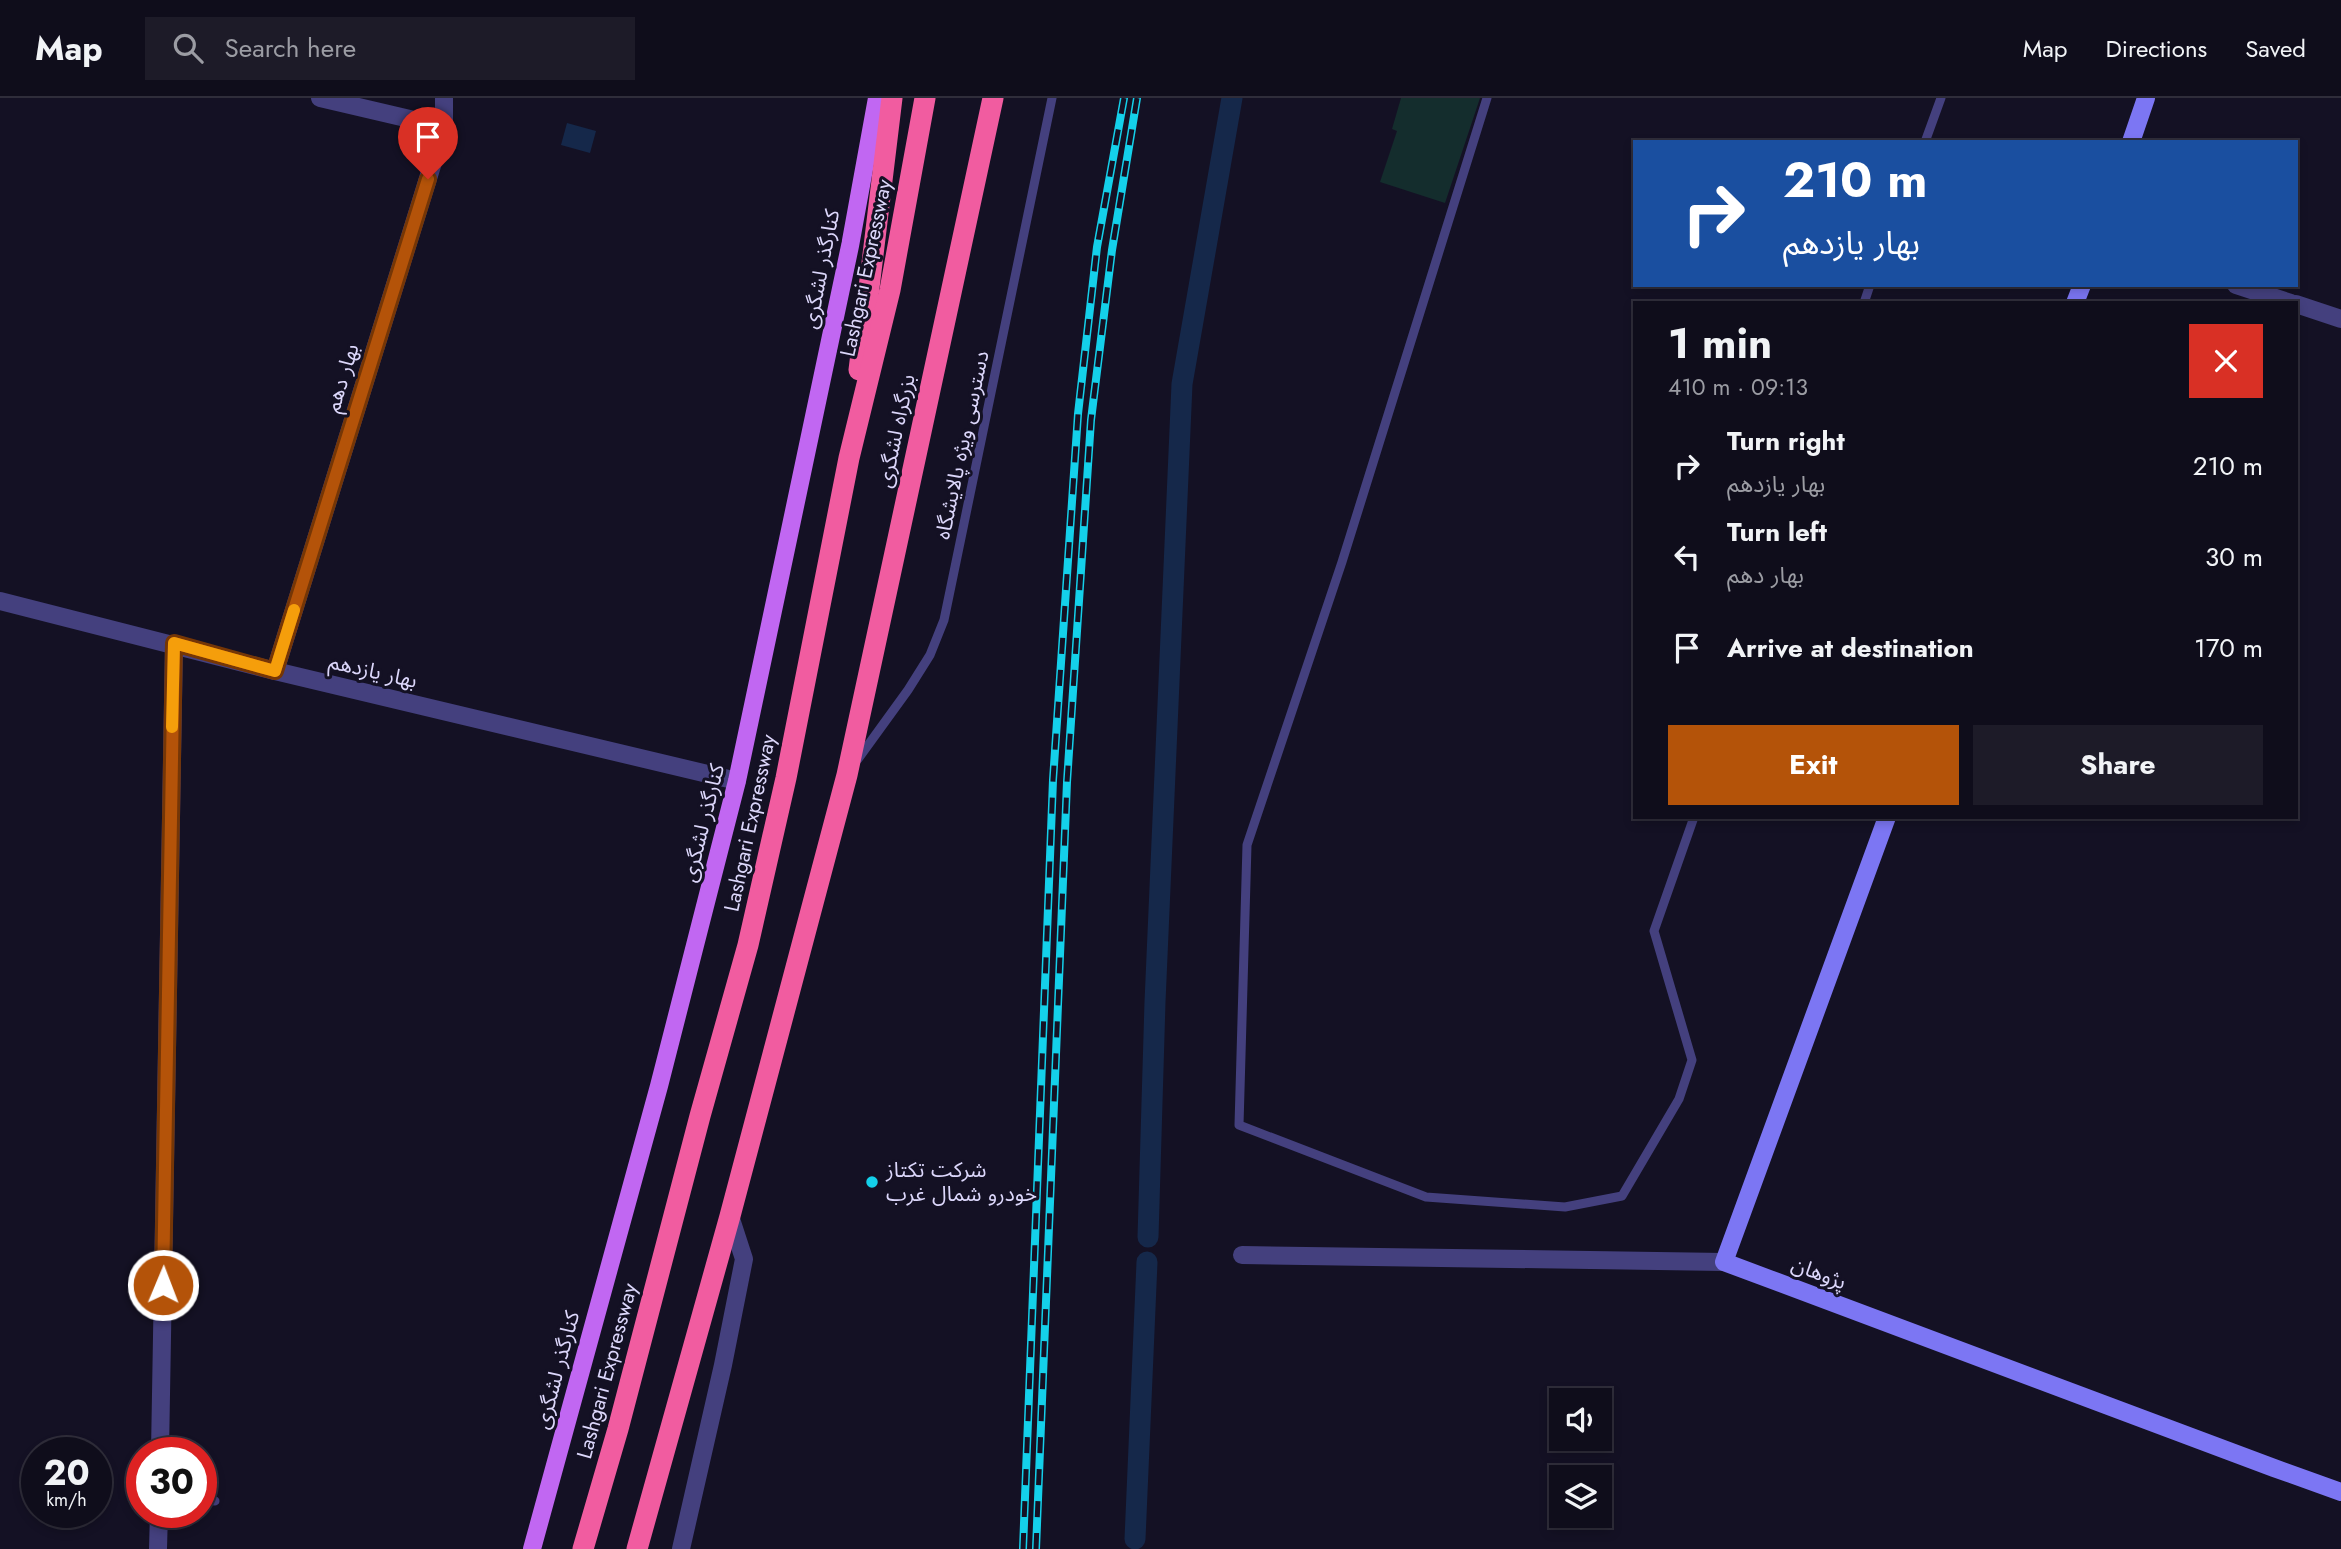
<!DOCTYPE html>
<html lang="en">
<head>
<meta charset="utf-8">
<style>
	:root { --surface:#0f0d1b; --page:#1d1b28; --text:#f1f3f6; --muted:#9b9ca3; --line:#2f2d3a; --accent:#b45309 }
	body { margin:0; font-family:Jost,"Noto Sans Arabic",sans-serif; background:var(--page); color:var(--text); height:100vh; display:flex; flex-direction:column; font-size:26px; white-space:nowrap }
	* { box-sizing:border-box; margin:0 }
	p { font-size:23px; color:var(--muted) }
	.icon { flex:none; width:38px; height:38px; fill:none; stroke:currentColor; stroke-width:2; stroke-linecap:round; stroke-linejoin:round }
	.map { position:relative; flex:1; overflow:hidden }
	.side { position:absolute; left:1633px; top:203px; width:665px; height:518px; display:flex; flex-direction:column; background:var(--surface); border-radius:0px; box-shadow:0 4px 10px #0003,0 0 0 2px var(--line) }
	.side>* { flex:none }
	.top-card { position:absolute; left:1633px; top:42px; width:665px; height:147px; border-radius:0px; box-shadow:0 4px 10px #0003,0 0 0 2px var(--line); background:#1a4fa0; color:#fff; overflow:hidden }
	.buttons { position:absolute; left:1549px; top:1290px; display:grid; gap:14px }
	.buttons a { display:grid; place-items:center; width:63px; height:63px; border-radius:0px; background:var(--surface); box-shadow:0 4px 10px #0003,0 0 0 2px var(--line); font-size:35px }
	.speed { position:absolute; left:21px; top:1339px; display:flex; gap:14px; font-size:35px; font-weight:700; text-align:center }
	.speed>* { display:grid; place-content:center; width:91px; height:91px; border-radius:50%; background:var(--surface); box-shadow:0 4px 10px #0003,0 0 0 2px var(--line); line-height:1 }
	.speed small { font-size:18px; font-weight:400 }
	.speed .limit { border:10px solid #d22; background:#fff; color:#111 }
	.pin { position:absolute; display:grid; place-items:center; width:60px; height:60px; color:#fff; margin:-72px -30px; border-radius:50% 50% 50% 0; rotate:-45deg; box-shadow:0 0 7px #0007 }
	.pin .icon { rotate:45deg }
	.me { position:absolute; width:77px; margin:-38px; rotate:1deg; stroke-linejoin:round; filter:drop-shadow(0 0 5px #0008) }
	.turn { display:flex; align-items:center; gap:24px; height:147px; padding:0 35px; font-size:32px }
	.turn .icon { width:91px; height:91px; stroke-width:2.5 }
	.turn b { display:block; font-size:49px; line-height:60px }
	.round { display:grid; place-items:center; flex:none; width:74px; height:74px; border-radius:0px; background:var(--page) }
	.overview { display:flex; align-items:center; justify-content:space-between; height:119px; padding:0 35px }
	h1 { font-size:42px; font-weight:700; line-height:52px }
	.cta { display:flex; gap:14px; margin-top:auto; padding:14px 35px }
	.cta a { flex:1; height:80px; border-radius:0px; background:var(--accent); color:#fff; font-size:28px; font-weight:700; line-height:80px; text-align:center }
	.cta a+a { background:var(--page); color:var(--text) }
	ul { padding:0; list-style:none }
	li { display:flex; align-items:center; gap:21px; height:91px; padding:0 35px }
	li div { flex:1 }
	li b { display:block; font-size:26px }
	li em { font-style:normal }
	header { display:flex; align-items:center; gap:42px; box-sizing:border-box; height:98px; padding:0 35px; background:var(--surface); border-bottom:2px solid var(--line) }
	header strong { font-size:33px }
	nav { display:flex; gap:38px; margin-inline-start:auto; font-size:24px }
	.search { width:490px; height:63px; background:var(--page); display:flex; align-items:center; gap:18px; box-sizing:border-box; padding:0 24px; border-radius:0px; color:var(--muted); font-size:26px }
	.map>svg:first-child { display:block }
</style>
</head>
<body>
<header>
<strong>Map</strong>
<div class="search"><svg class="icon" aria-label="search" viewBox="0 0 24 24"><circle cx="10" cy="10" r="6"/><path d="M15 15l6 6"/></svg>Search here</div>
<nav><a>Map</a><a>Directions</a><a>Saved</a></nav>
</header>
<div class="map">
<svg width="2341" height="1451" viewBox="0 0 2341 1451">
	<rect width="100%" height="100%" fill="#141124"/>
	<path fill="#142d2d" d="M 1401,0 L 1480,0 L 1445,105 L 1380,84 L 1397,33 L 1392,31 Z"/>
	<path fill="#15284a" d="M 567,25 L 596,33 L 590,55 L 561,47 Z"/>
	<g fill="none" stroke-linecap="round" stroke-linejoin="round">
		<g stroke="#15284a" stroke-width="21">
			<path d="M 1148,1139 L 1155,904 L 1182,286 L 1232,0"/>
			<path d="M 1135,1441 L 1147,1164"/>
		</g>
		<g stroke="#44407e" stroke-width="9">
			<path d="M 1487,0 L 1342,464 L 1247,747 L 1239,1027 L 1426,1099 L 1565,1109 L 1622,1098 L 1679,1001 L 1692,962 L 1654,833 L 1694,719"/>
			<path d="M 1925,44 L 1941,0"/>
			<path d="M 1864,205 L 1870,187"/>
			<path d="M 858,661 L 908,592 L 930,557 L 944,522 L 1052,0"/>
			<path d="M 201,1401 L 215,1403"/>
		</g>
		<g stroke="#44407e" stroke-width="18">
			<path d="M 320,0 L 444,29"/>
			<path d="M 2236,187 L 2291,205"/>
			<path d="M 2296,206 L 2341,221"/>
			<path d="M 0,503 L 275,573 L 737,683"/>
			<path d="M 275,573 L 444,29 L 444,0"/>
			<path d="M 1242,1157 L 1724,1164"/>
			<path d="M 160,1354 L 174,546"/>
			<path d="M 158,1451 L 159,1414"/>
			<path d="M 681,1451 L 723,1267 L 744,1161 L 730,1118"/>
		</g>
		<g stroke="#7c76f3" stroke-width="18">
			<path d="M 2131,44 L 2146,0"/>
			<path d="M 2075,205 L 2082,187"/>
			<path d="M 1887,719 L 1724,1164 L 2274,1370 L 2341,1394"/>
		</g>
		<path stroke="#c167f2" stroke-width="18" d="M 532,1451 L 659,988 L 737,683 L 850,148 L 877,0"/>
		<g stroke="#f15ca0" stroke-width="21">
			<path d="M 859,272 L 892,0"/>
			<path d="M 583,1451 L 618,1331 L 700,1018 L 748,847 L 786,680 L 849,360 L 890,192 L 925,0"/>
			<path d="M 637,1451 L 730,1118 L 847,677 L 993,0"/>
		</g>
		<g stroke="#14d0ea" stroke-width="8">
			<g id="rail">
				<path d="M 1023,1451 L 1053,682 L 1078,316 L 1097,149 L 1124,0"/>
				<path d="M 1036,1451 L 1067,684 L 1091,322 L 1112,152 L 1137,0"/>
			</g>
		</g>
		<use href="#rail" stroke="#141124" stroke-width="5" stroke-dasharray="16" stroke-linecap="butt"/>
	</g>
	<g fill="none" stroke-linecap="round" stroke-linejoin="round">
		<g stroke="#753606" stroke-width="18">
			<path id="route" d="M 163,1187 L 174,545 L 275,573 L 428,81"/>
		</g>
		<use href="#route" stroke="#b45309" stroke-width="12"/>
		<path stroke="#f59e0b" stroke-width="12" d="M 172,629 L 174,545 L 275,573 L 294,512"/>
	</g>
	<circle fill="#14d0ea" stroke="#141124" stroke-width="2.5" cx="872" cy="1084" r="7"/>
	<g text-anchor="middle" stroke-width="6" stroke-linejoin="round" paint-order="stroke">
		<g font-size="21" fill="#dcd7fb" stroke="#141124">
			<text transform="translate(866 170) rotate(-78)" y="7">Lashgari Expressway</text>
			<text transform="translate(821 171) rotate(-79)" y="7">کنارگذر لشگری</text>
			<text transform="translate(342 280) rotate(-73)" y="7">بهار دهم</text>
			<text transform="translate(896 333) rotate(-78)" y="7">بزرگراه لشگری</text>
			<text transform="translate(962 347) rotate(-78)" y="7">دسترسی ویژه پالایشگاه</text>
			<text transform="translate(373 573) rotate(13)" y="7">بهار یازدهم</text>
			<text transform="translate(703 725) rotate(-76)" y="7">کنارگذر لشگری</text>
			<text transform="translate(750 725) rotate(-78)" y="7">Lashgari Expressway</text>
			<text transform="translate(1819 1175) rotate(21)" y="7">پژوهان</text>
			<text transform="translate(557 1272) rotate(-75)" y="7">کنارگذر لشگری</text>
			<text transform="translate(607 1273) rotate(-75)" y="7">Lashgari Expressway</text>
		</g>
		<g font-size="21" fill="#dcd7fb" stroke="#141124" text-anchor="start">
			<text x="886" y="1079">شرکت تکتاز<tspan x="886" dy="24">خودرو شمال غرب</tspan></text>
		</g>
	</g>
</svg>
<div class="buttons">
<a><svg class="icon" aria-label="sound" viewBox="0 0 24 24"><path d="M4 9h4l5-4v14l-5-4H4zM17 9q2 3 0 6"/></svg></a>
<a><svg class="icon" aria-label="layers" viewBox="0 0 24 24"><path d="M12 4l9 5-9 5-9-5zM3 14l9 5 9-5"/></svg></a>
</div>
<div class="speed"><div>20<small>km/h</small></div><div class="limit">30</div></div>
<div class="pin" style="left:428px;top:81px;background:#d93025"><svg class="icon" aria-label="arrive" viewBox="0 0 24 24"><path d="M6 21V4h12l-3 4 3 4H6"/></svg></div>
<svg class="me" style="left:163px;top:1187px" viewBox="-20 -20 40 40"><circle r="17" fill="#b45309" stroke="#fff" stroke-width="3"/><path d="M0-11L8 9 0 5-8 9z" fill="#fff"/></svg>
<div class="top-card">
<div class="turn"><svg class="icon" aria-label="right" viewBox="0 0 24 24"><path d="M7 20v-9h11M14 6l5 5-5 5"/></svg><div><b>210 m</b>بهار یازدهم</div></div>
</div>
<section class="side">
<div class="overview"><div><h1>1 min</h1><p>410 m · 09:13</p></div><a class="round" style="background:#d93025;color:#fff"><svg class="icon" aria-label="close" viewBox="0 0 24 24"><path d="M6 6l12 12M18 6L6 18"/></svg></a></div>
<ul>
<li><svg class="icon" aria-label="right" viewBox="0 0 24 24"><path d="M7 20v-9h11M14 6l5 5-5 5"/></svg><div><b>Turn right</b><p>بهار یازدهم</p></div><em>210 m</em></li>
<li><svg class="icon" aria-label="left" viewBox="0 0 24 24"><path d="M17 20v-9H6M10 6l-5 5 5 5"/></svg><div><b>Turn left</b><p>بهار دهم</p></div><em>30 m</em></li>
<li><svg class="icon" aria-label="arrive" viewBox="0 0 24 24"><path d="M6 21V4h12l-3 4 3 4H6"/></svg><div><b>Arrive at destination</b></div><em>170 m</em></li>
</ul>
<div class="cta"><a>Exit</a><a>Share</a></div>
</section>
</div>
</body>
</html>
